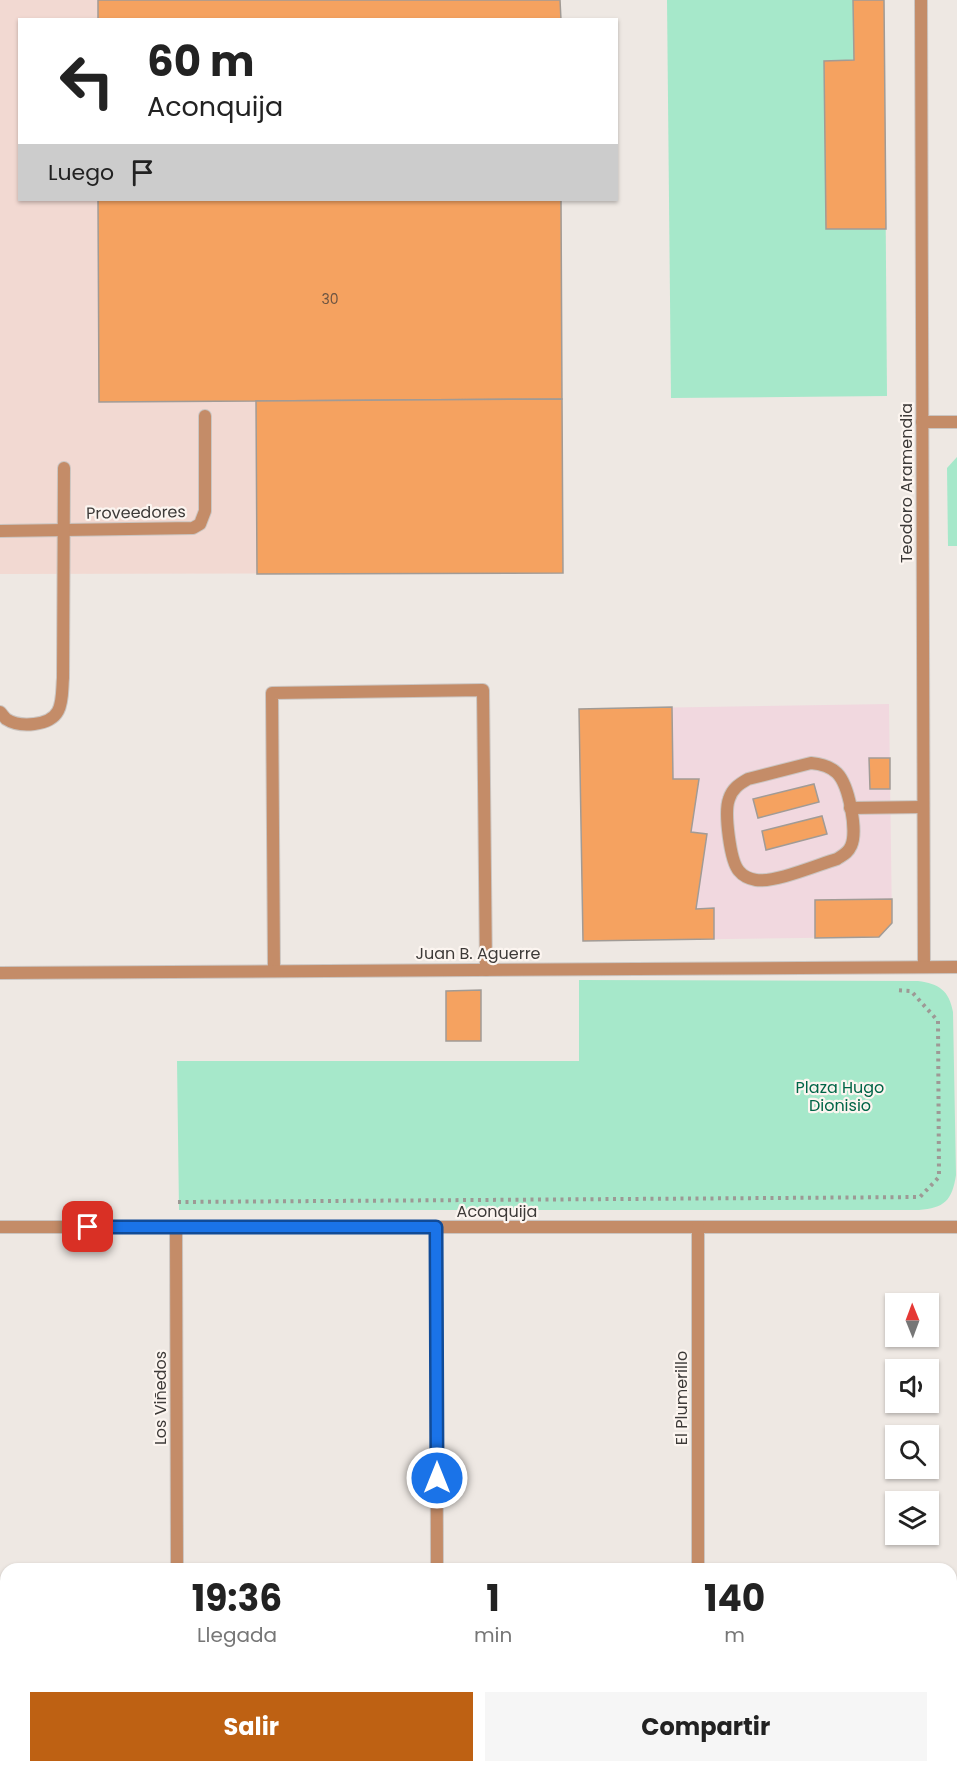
<!DOCTYPE html>
<html lang="es">
<head>
<meta charset="utf-8">
<style>
	:root { --surface:#fff; --page:#f6f6f6; --text:#222; --muted:#767676; --accent:#be6113 }
	body { margin:0; font-family:Poppins,sans-serif; background:var(--page); color:var(--text); height:100vh; display:flex; flex-direction:column; font-size:22px; white-space:nowrap }
	* { box-sizing:border-box; margin:0 }
	p { font-size:20px; color:var(--muted) }
	.icon { flex:none; width:33px; height:33px; fill:none; stroke:currentColor; stroke-width:2; stroke-linecap:round; stroke-linejoin:round }
	.map { position:relative; flex:1; overflow:hidden }
	.drawer { position:absolute; left:0px; top:1563px; width:957px; height:210px; display:flex; flex-direction:column; background:var(--surface); border-radius:18px 18px 0 0; box-shadow:0 2px 4px #0004 }
	.drawer>* { flex:none }
	.guide { position:absolute; left:18px; top:18px; width:600px; height:183px; border-radius:0px; box-shadow:0 2px 4px #0004; background:#fff; color:var(--text); overflow:hidden }
	.needle { width:39px; rotate:359deg }
	.tools { position:absolute; left:885px; top:1293px; display:grid; gap:12px }
	.tools a { display:grid; place-items:center; width:54px; height:54px; border-radius:0px; background:var(--surface); box-shadow:0 2px 4px #0004; font-size:30px }
	.pin { position:absolute; display:grid; place-items:center; width:51px; height:51px; color:#fff; margin:-26px; border-radius:12px; box-shadow:0 3px 9px #0006 }
	.me { position:absolute; width:66px; margin:-33px; rotate:0deg; stroke-linejoin:round; filter:drop-shadow(0 0 4px #0008) }
	.turn { display:flex; align-items:center; gap:21px; height:126px; padding:0 30px; font-size:27px }
	.turn .icon { width:78px; height:78px; stroke-width:2.5 }
	.turn b { display:block; font-size:42px; line-height:51px }
	.then { display:flex; align-items:center; height:57px; padding:0 30px; background:#0003; gap:12px; font-size:22px }
	.eta { display:flex; justify-content:space-evenly; align-items:center; height:102px; text-align:center }
	.eta b { font-size:36px; font-weight:700; line-height:42px }
	.cta { display:flex; gap:12px; margin-top:auto; padding:12px 30px }
	.cta a { flex:1; height:69px; border-radius:0px; background:var(--accent); color:#fff; font-size:24px; font-weight:700; line-height:69px; text-align:center }
	.cta a+a { background:var(--page); color:var(--text) }
	.map>svg:first-child { display:block }
</style>
</head>
<body>
<div class="map">
<svg width="957" height="1773" viewBox="0 0 957 1773">
	<rect width="100%" height="100%" fill="#eee8e3"/>
	<path fill="#f2d9d2" d="M 0,0 L 560,0 L 561,20 L 20,20 L 20,200 L 561,200 L 563,573 L 0,574 Z"/>
	<path fill="#f1d8df" d="M 889,704 L 892,923 L 879,937 L 583,941 L 579,709 Z"/>
	<g fill="#a6e8ca">
		<path d="M 667,0 L 884,0 L 887,396 L 671,398 Z"/>
		<path d="M 957,457 L 957,546 L 948,546 L 947,468 Z"/>
		<path d="M 579,980 L 918,981 C 939,984 949,990 953,1012 L 956,1175 C 952,1201 944,1208 919,1210 L 179,1210 L 177,1061 L 579,1061 Z"/>
	</g>
	<g fill="#f5a260" stroke="#a19b96" stroke-width="1.5">
		<path d="M 98,0 L 560,0 L 561,20 L 98,20 Z"/>
		<path d="M 853,0 L 884,0 L 886,229 L 826,229 L 824,61 L 854,60 Z"/>
		<path d="M 98,200 L 561,200 L 562,399 L 99,402 Z"/>
		<path d="M 562,399 L 563,573 L 257,574 L 256,401 Z"/>
		<path d="M 672,707 L 673,779 L 699,779 L 691,832 L 707,834 L 696,909 L 714,908 L 714,939 L 583,941 L 579,709 Z"/>
		<path d="M 869,758 L 890,758 L 890,789 L 870,789 Z"/>
		<path d="M 814,784 L 819,802 L 758,818 L 753,799 Z"/>
		<path d="M 822,816 L 827,834 L 766,850 L 762,831 Z"/>
		<path d="M 892,899 L 892,923 L 879,937 L 815,938 L 815,900 Z"/>
		<path d="M 481,990 L 481,1041 L 446,1041 L 446,991 Z"/>
	</g>
	<g fill="none" stroke-linecap="round" stroke-linejoin="round">
		<g stroke="#cbc5c1" stroke-width="14">
			<g id="lane">
				<path d="M 0,531 L 193,528 L 200,524 L 205,511 L 205,416"/>
				<path d="M 0,712 C 2,714 4,717 6,719 C 20,728 50,726 58,711 C 63,702 62,688 63,678 L 64,468"/>
				<path d="M 811,763 C 821,764 830,766 837,773 C 849,785 858,832 851,846 C 848,853 843,855 837,859 C 817,865 775,883 756,880 C 750,879 743,876 739,871 C 730,861 724,812 729,799 C 732,789 739,784 748,779 Z"/>
				<path d="M 850,808 L 923,807"/>
			</g>
		</g>
		<g stroke="#cbc5c1" stroke-width="14">
			<g id="street">
				<path d="M 921,0 L 924,967"/>
				<path d="M 922,422 L 957,422"/>
				<path d="M 274,971 L 272,693 L 483,690 L 486,970"/>
				<path d="M 0,973 L 957,967"/>
				<path d="M 0,1227 L 957,1227"/>
				<path d="M 176,1227 L 177,1569"/>
				<path d="M 436,1227 L 437,1569"/>
				<path d="M 698,1227 L 698,1569"/>
				<path d="M 177,1767 L 177,1773"/>
				<path d="M 438,1767 L 438,1773"/>
				<path d="M 698,1767 L 698,1773"/>
			</g>
		</g>
		<path stroke="#9d9995" stroke-width="4" stroke-dasharray="3 4.5" stroke-linecap="butt" d="M 178,1202 L 920,1197 L 939,1177 L 938,1021 L 911,991 L 896,990"/>
		<use href="#lane" stroke="#c48c68" stroke-width="12"/>
		<use href="#street" stroke="#c48c68" stroke-width="12"/>
	</g>
	<g fill="none" stroke-linecap="round" stroke-linejoin="round">
		<g stroke="#114b97" stroke-width="15">
			<path id="route" d="M 88,1227 L 436,1227 L 437,1478"/>
		</g>
		<use href="#route" stroke="#1a73e8" stroke-width="10"/>
	</g>
	<g text-anchor="middle" stroke-width="4.5" stroke-linejoin="round" paint-order="stroke">
		<g font-size="14" fill="#6b5442">
			<text x="330" y="304">30</text>
		</g>
		<g font-size="16" fill="#3d3a38" stroke="#fcf5f0">
			<text transform="translate(906 483) rotate(-90)" y="6">Teodoro Aramendia</text>
			<text transform="translate(136 512) rotate(-1)" y="6">Proveedores</text>
			<text x="478" y="959">Juan B. Aguerre</text>
			<text x="497" y="1217">Aconquija</text>
			<text transform="translate(160 1398) rotate(-90)" y="6">Los Viñedos</text>
			<text transform="translate(681 1398) rotate(-90)" y="6">El Plumerillo</text>
		</g>
		<g font-size="16" fill="#006547" stroke="#fcf5f0">
			<text x="840" y="1093">Plaza Hugo<tspan x="840" dy="18">Dionisio</tspan></text>
		</g>
	</g>
</svg>
<div class="tools">
<a><svg class="needle" viewBox="-14 -14 28 28"><path d="M0-13l5 13h-10z" fill="#e53935"/><path d="M0 13l5-13h-10z" fill="#767676"/></svg></a>
<a><svg class="icon" aria-label="sound" viewBox="0 0 24 24"><path d="M4 9h4l5-4v14l-5-4H4zM17 9q2 3 0 6"/></svg></a>
<a><svg class="icon" aria-label="search" viewBox="0 0 24 24"><circle cx="10" cy="10" r="6"/><path d="M15 15l6 6"/></svg></a>
<a><svg class="icon" aria-label="layers" viewBox="0 0 24 24"><path d="M12 4l9 5-9 5-9-5zM3 14l9 5 9-5"/></svg></a>
</div>
<div class="pin" style="left:88px;top:1227px;background:#d93025"><svg class="icon" aria-label="arrive" viewBox="0 0 24 24"><path d="M6 21V4h12l-3 4 3 4H6"/></svg></div>
<svg class="me" style="left:437px;top:1478px" viewBox="-20 -20 40 40"><circle r="17" fill="#1a73e8" stroke="#fff" stroke-width="3"/><path d="M0-11L8 9 0 5-8 9z" fill="#fff"/></svg>
<div class="guide">
<div class="turn"><svg class="icon" aria-label="left" viewBox="0 0 24 24"><path d="M17 20v-9H6M10 6l-5 5 5 5"/></svg><div><b>60 m</b>Aconquija</div></div>
<div class="then">Luego<svg class="icon" aria-label="arrive" viewBox="0 0 24 24"><path d="M6 21V4h12l-3 4 3 4H6"/></svg></div>
</div>
<section class="drawer">
<div class="eta">
<div><b>19:36</b><p>Llegada</p></div>
<div><b>1</b><p>min</p></div>
<div><b>140</b><p>m</p></div>
</div>
<div class="cta"><a>Salir</a><a>Compartir</a></div>
</section>
</div>
</body>
</html>
